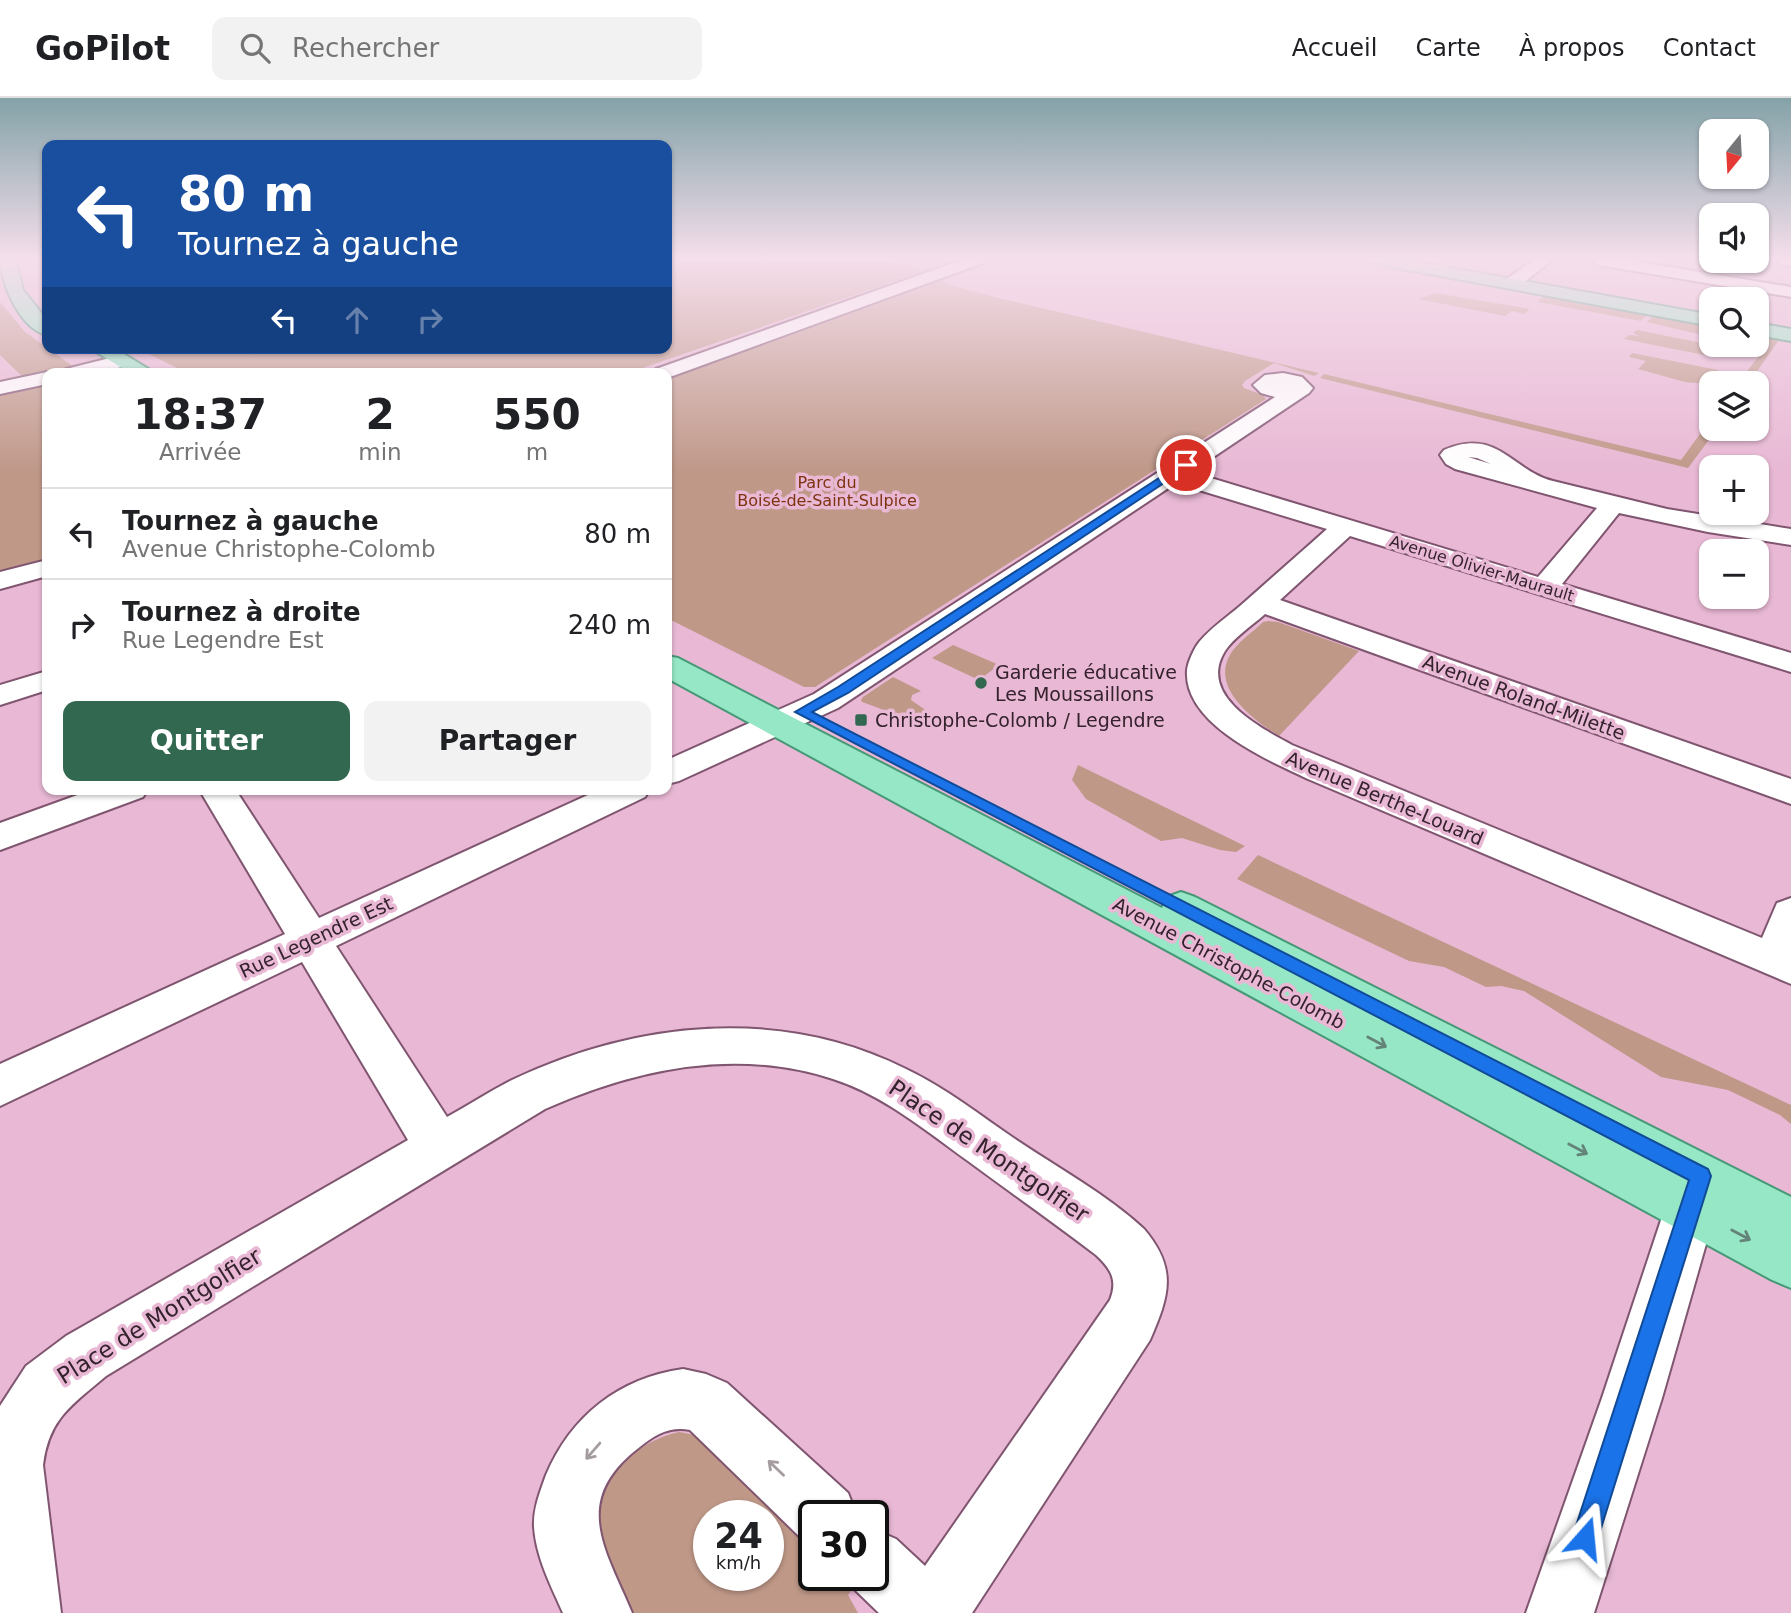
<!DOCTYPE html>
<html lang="fr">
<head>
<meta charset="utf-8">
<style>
	:root { --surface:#fff; --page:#f2f2f2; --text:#202124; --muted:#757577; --line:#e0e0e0; --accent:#31684f }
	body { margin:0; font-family:"DejaVu Sans",sans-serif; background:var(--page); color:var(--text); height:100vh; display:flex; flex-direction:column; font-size:26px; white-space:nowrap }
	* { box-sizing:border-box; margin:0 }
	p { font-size:23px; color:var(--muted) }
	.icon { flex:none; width:38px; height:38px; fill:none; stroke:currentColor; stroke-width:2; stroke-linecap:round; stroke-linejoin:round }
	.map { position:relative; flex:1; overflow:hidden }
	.details { position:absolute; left:42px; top:270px; width:630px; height:427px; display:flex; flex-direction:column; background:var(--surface); border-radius:14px; box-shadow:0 2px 5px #0004 }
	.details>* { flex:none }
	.hud { position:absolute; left:42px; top:42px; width:630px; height:214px; border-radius:14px; box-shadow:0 2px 5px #0004; background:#1a4fa0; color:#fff; overflow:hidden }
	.needle { width:46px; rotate:198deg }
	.fabs { position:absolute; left:1699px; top:21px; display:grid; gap:14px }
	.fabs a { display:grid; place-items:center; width:70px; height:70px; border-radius:14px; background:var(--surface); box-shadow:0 2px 5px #0004; font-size:35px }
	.speed { position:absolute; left:693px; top:1402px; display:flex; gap:14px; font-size:35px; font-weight:700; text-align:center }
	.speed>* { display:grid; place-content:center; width:91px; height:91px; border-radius:50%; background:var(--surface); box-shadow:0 2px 5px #0004; line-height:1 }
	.speed small { font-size:18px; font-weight:400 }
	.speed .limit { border:4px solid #111; border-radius:10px; background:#fff; color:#111 }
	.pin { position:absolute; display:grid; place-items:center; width:60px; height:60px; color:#fff; margin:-30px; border:4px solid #fff; border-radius:50%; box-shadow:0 2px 7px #0007 }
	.me { position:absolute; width:77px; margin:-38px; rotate:18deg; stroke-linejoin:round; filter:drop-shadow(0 0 5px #0008) }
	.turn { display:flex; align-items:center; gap:24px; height:147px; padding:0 21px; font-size:32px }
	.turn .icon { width:91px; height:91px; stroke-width:2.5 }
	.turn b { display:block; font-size:49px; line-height:60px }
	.lanes { display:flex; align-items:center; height:66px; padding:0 21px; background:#0003; justify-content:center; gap:35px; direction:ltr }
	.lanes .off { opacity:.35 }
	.eta { display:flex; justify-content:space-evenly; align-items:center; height:119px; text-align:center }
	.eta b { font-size:42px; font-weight:600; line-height:49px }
	.cta { display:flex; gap:14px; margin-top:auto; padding:14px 21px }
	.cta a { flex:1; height:80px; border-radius:14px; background:var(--accent); color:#fff; font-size:28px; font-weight:600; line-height:80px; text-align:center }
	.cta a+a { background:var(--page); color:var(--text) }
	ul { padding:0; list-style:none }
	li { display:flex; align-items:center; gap:21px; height:91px; padding:0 21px; border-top:2px solid var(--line) }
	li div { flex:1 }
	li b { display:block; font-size:26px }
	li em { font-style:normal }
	header { display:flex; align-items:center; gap:42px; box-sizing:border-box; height:98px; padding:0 35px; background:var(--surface); border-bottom:2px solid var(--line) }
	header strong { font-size:33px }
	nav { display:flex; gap:38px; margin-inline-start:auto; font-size:24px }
	.search { width:490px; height:63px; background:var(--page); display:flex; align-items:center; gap:18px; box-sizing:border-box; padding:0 24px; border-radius:14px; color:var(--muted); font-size:26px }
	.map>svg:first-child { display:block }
</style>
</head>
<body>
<header>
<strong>GoPilot</strong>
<div class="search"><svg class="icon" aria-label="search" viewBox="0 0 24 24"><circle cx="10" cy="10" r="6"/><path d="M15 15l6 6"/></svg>Rechercher</div>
<nav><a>Accueil</a><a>Carte</a><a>À propos</a><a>Contact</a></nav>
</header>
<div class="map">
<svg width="1791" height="1515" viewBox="0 0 1791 1515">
	<rect width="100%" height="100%" fill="#e8b8d4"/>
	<g fill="#bf9888" fill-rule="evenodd">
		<path d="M 667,162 L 884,162 L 921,171 L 933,170 L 628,275 L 187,275 L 137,250 L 667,250 Z"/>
		<path d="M 942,182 L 946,186 L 995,199 L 1319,275 L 1314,278 L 1274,265 L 1245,283 L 1242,287 L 1244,290 L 1263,297 L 1266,301 L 815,589 L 804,589 L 667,520 L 667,282 Z"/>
		<path d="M 1436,195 L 1530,211 L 1524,216 L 1512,213 L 1505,218 L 1418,201 Z"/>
		<path d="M 1544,198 L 1647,217 L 1641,223 L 1537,204 Z"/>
		<path d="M 0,204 L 25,234 L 74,269 L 24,280 L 0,257 Z"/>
		<path d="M 1652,219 L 1711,229 L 1711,239 L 1647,224 Z"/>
		<path d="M 1637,232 L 1712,247 L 1722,248 L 1714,259 L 1624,241 L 1629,237 L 1640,238 L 1633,235 Z"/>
		<path d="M 1767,240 L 1779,242 L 1749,285 L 1738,285 L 1762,254 L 1758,247 Z"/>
		<path d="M 1632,255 L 1718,272 L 1708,286 L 1685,284 L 1638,271 L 1646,263 L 1629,259 Z"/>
		<path d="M 1324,276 L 1681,362 L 1711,321 L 1712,331 L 1717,331 L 1688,370 L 1320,280 Z"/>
		<path d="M 47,285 L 47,460 L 0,473 L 0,295 Z"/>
		<path d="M 1268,523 L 1278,524 L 1359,553 L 1279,638 C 1254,622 1209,590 1231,555 C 1239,543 1253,534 1263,524 Z"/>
		<path d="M 953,547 L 999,567 L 979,582 L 932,560 Z"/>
		<path d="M 893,579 L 921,593 L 912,597 L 911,602 L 927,613 C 915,629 879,609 862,604 L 861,602 L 863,599 Z"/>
		<path d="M 1078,667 L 1245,748 L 1236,754 L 1220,752 L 1182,740 L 1161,743 L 1086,701 L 1072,682 Z"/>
		<path d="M 1258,757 L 1791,1007 L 1791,1026 L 1780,1017 L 1728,992 L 1661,979 L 1524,893 L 1501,888 L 1486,889 L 1444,869 L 1409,863 L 1237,781 Z"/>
		<path d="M 679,1334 L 695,1337 L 713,1345 L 814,1445 L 814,1477 L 845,1477 L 855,1487 L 848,1497 L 858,1515 L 632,1515 C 621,1491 607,1466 601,1440 C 589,1388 632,1344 679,1334 ZM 709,1418 L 768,1418 L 768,1477 L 709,1477 Z"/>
	</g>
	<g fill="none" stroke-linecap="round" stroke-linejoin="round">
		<g stroke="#7f556f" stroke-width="4">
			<g id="minor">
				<path d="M 962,162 L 985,162 L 983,165 L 670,279 L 667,280 L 667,275 L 653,275 L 656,271 Z"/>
				<path d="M 1534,162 L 1552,162 L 1517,190 L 1505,190 L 1503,186 L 1505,182 Z"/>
				<path d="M 1590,162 L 1628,162 L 1791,189 L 1791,199 L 1598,167 Z"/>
				<path d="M 1777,162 L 1791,162 L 1791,168 L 1779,165 Z"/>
				<path d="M 122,257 L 132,263 L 129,267 L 98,275 L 63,275 L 66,271 Z"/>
				<path d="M 47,274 L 50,275 L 47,275 L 47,286 L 0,296 L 0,284 Z"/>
				<path d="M 1283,275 L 1302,279 L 1313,290 L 1309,295 L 1191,374 L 1538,479 L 1597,410 L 1455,371 L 1446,366 L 1440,357 L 1444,352 C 1497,329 1511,372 1553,383 L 1667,411 L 1791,431 L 1791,447 L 1708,434 L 1619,415 L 1562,486 L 1791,555 L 1791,574 L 1350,438 L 1280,502 L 1791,681 L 1791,706 L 1265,516 C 1253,527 1233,540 1225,553 C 1197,598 1261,630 1292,647 L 1762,840 L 1777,805 L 1791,800 L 1791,886 L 1308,681 C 1268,662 1183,626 1187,572 C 1188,564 1194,550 1200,543 C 1211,530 1227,519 1240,508 C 1267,484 1298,457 1327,431 L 1176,385 L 838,610 L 679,683 L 667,686 L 667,662 L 814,596 L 1275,299 L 1261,295 L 1253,287 L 1265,277 ZM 1468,359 L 1477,360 L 1491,366 Z"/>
				<path d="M 47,462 L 47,478 L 0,491 L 0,474 Z"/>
				<path d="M 47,573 L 47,592 L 0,607 L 0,587 Z"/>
				<path d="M 94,691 L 148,691 L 143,699 L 0,752 L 0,725 Z"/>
				<path d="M 199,691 L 235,691 L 319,820 L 601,691 L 650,691 L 645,699 L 336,848 L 447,1019 C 469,1007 490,993 512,982 C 636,923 781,908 906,971 C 946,990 981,1018 1018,1043 C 1060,1071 1107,1097 1144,1131 C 1178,1171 1169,1198 1150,1242 L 972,1515 L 879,1515 L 850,1487 L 846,1477 L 873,1477 L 873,1431 L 896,1441 L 925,1468 L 1110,1202 C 1118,1182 1111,1171 1096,1157 C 1054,1125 1010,1094 968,1063 C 925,1032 883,997 833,981 C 735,949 635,971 545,1011 L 106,1278 C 72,1307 49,1320 43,1367 L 61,1515 L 0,1515 L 0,1308 L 26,1268 L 66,1238 L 408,1042 L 302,864 L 0,1008 L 0,966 L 285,836 Z"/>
				<path d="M 1699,1060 L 1717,1067 L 1724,1083 L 1662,1300 L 1594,1515 L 1526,1515 L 1602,1300 L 1674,1083 L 1681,1067 Z"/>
				<path d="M 683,1271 L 706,1276 L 727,1285 L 848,1395 L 857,1418 L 814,1418 L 814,1445 L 802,1441 L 690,1332 C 671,1328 656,1336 641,1348 C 569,1402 605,1450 632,1515 L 563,1515 C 551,1488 536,1459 534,1429 C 533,1411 540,1394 546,1377 C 571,1318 619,1280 683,1271 Z"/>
			</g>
		</g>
		<g stroke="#469877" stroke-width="4">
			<g id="major">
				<path d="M 0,162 L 16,162 L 23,192 L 47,222 L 47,237 C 20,231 2,187 0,162 Z"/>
				<path d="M 1372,162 L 1407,162 L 1712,217 L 1712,228 L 1380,167 Z"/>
				<path d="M 1757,225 L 1791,231 L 1791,243 L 1757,237 Z"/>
				<path d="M 90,250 L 114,250 L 155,275 L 130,275 Z"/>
				<path d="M 667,558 L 678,560 L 1162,810 L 1167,799 L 1181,794 L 1195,799 L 1791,1099 L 1791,1190 L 1772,1182 L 667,580 Z"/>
			</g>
		</g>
		<use href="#minor" fill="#fff" fill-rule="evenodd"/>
		<use href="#major" fill="#95e7c5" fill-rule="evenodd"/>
	</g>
	<defs><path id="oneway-shaft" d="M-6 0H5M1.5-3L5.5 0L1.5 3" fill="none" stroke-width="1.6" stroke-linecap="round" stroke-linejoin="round" transform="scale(1.75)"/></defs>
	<g stroke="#648479">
		<use href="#oneway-shaft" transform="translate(1377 944) rotate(28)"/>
		<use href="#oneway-shaft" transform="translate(1578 1051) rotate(28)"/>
		<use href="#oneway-shaft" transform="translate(1741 1137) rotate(28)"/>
	</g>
	<g stroke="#a49ca0">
		<use href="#oneway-shaft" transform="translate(593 1353) rotate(131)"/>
		<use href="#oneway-shaft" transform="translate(776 1370) rotate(-136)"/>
	</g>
	<linearGradient id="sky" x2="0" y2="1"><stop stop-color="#84a2a8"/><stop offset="0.43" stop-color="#f5dfec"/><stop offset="1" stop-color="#f5dfec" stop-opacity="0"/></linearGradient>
	<rect width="1791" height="374" fill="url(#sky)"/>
	<path fill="#1a73e8" stroke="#114b97" stroke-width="2" d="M 1182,365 L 1191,367 L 848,595 L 812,614 L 1708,1071 L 1711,1078 L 1598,1440 L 1594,1449 L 1585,1453 L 1576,1449 L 1572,1440 L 1689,1082 L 795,614 L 838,589 Z"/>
	<g fill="#31684f" stroke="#e8b8d4" stroke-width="2.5">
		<circle cx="981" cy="585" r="7"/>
		<rect x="854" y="615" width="14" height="14" rx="3.5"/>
	</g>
	<g text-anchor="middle" stroke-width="7" stroke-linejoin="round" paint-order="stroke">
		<g font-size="16" fill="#7e330f" stroke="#e8b8d4">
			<text x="827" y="390">Parc du<tspan x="827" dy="18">Boisé-de-Saint-Sulpice</tspan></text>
		</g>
		<g font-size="16" fill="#34222d" stroke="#e8b8d4">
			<text transform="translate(1482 470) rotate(17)" y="6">Avenue Olivier-Maurault</text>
		</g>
		<g font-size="19" fill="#34222d" stroke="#e8b8d4" text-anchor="start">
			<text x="995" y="581">Garderie éducative<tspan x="995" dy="22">Les Moussaillons</tspan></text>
			<text x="875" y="629">Christophe-Colomb / Legendre</text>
		</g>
		<g font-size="19" fill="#34222d" stroke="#e8b8d4">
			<text transform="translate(1524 599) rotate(20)" y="7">Avenue Roland-Milette</text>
			<text transform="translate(1385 700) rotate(23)" y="7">Avenue Berthe-Louard</text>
			<text transform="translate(316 839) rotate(-25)" y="7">Rue Legendre Est</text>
			<text transform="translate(1229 865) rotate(28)" y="7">Avenue Christophe-Colomb</text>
		</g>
		<g font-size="23" fill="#34222d" stroke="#e8b8d4">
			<text transform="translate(989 1053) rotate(34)" y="8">Place de Montgolfier</text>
			<text transform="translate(159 1218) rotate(-32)" y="8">Place de Montgolfier</text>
		</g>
	</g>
</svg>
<div class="fabs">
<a><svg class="needle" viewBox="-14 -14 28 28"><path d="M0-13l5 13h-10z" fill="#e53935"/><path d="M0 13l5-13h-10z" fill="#757577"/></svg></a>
<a><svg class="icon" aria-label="sound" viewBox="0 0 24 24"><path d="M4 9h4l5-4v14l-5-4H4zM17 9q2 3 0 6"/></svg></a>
<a><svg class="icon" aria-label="search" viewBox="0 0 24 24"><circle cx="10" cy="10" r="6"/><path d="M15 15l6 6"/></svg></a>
<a><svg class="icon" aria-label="layers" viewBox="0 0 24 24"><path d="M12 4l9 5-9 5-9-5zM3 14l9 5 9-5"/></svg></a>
<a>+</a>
<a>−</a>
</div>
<div class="speed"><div>24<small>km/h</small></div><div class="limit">30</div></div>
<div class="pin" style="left:1186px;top:367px;background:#d93025"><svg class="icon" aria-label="arrive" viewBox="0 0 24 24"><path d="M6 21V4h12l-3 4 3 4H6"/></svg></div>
<svg class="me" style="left:1585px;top:1440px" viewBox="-20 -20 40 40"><path d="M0-17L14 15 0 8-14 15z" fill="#1a73e8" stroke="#fff" stroke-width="4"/></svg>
<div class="hud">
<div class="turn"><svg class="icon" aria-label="left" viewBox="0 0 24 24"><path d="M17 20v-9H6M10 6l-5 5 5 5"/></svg><div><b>80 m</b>Tournez à gauche</div></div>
<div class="lanes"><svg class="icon" aria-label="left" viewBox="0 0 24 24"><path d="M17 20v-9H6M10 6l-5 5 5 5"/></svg><svg class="icon off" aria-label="ahead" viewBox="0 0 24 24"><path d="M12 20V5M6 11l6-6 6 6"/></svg><svg class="icon off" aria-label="right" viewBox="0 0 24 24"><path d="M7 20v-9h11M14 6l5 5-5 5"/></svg></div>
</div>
<section class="details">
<div class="eta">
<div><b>18:37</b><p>Arrivée</p></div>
<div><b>2</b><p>min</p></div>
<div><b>550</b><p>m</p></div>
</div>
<ul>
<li><svg class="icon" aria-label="left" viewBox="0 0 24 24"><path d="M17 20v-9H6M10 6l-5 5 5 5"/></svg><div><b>Tournez à gauche</b><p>Avenue Christophe-Colomb</p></div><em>80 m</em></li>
<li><svg class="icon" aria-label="right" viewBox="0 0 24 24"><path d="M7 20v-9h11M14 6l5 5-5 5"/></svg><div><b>Tournez à droite</b><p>Rue Legendre Est</p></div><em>240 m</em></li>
</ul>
<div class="cta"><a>Quitter</a><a>Partager</a></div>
</section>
</div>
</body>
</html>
